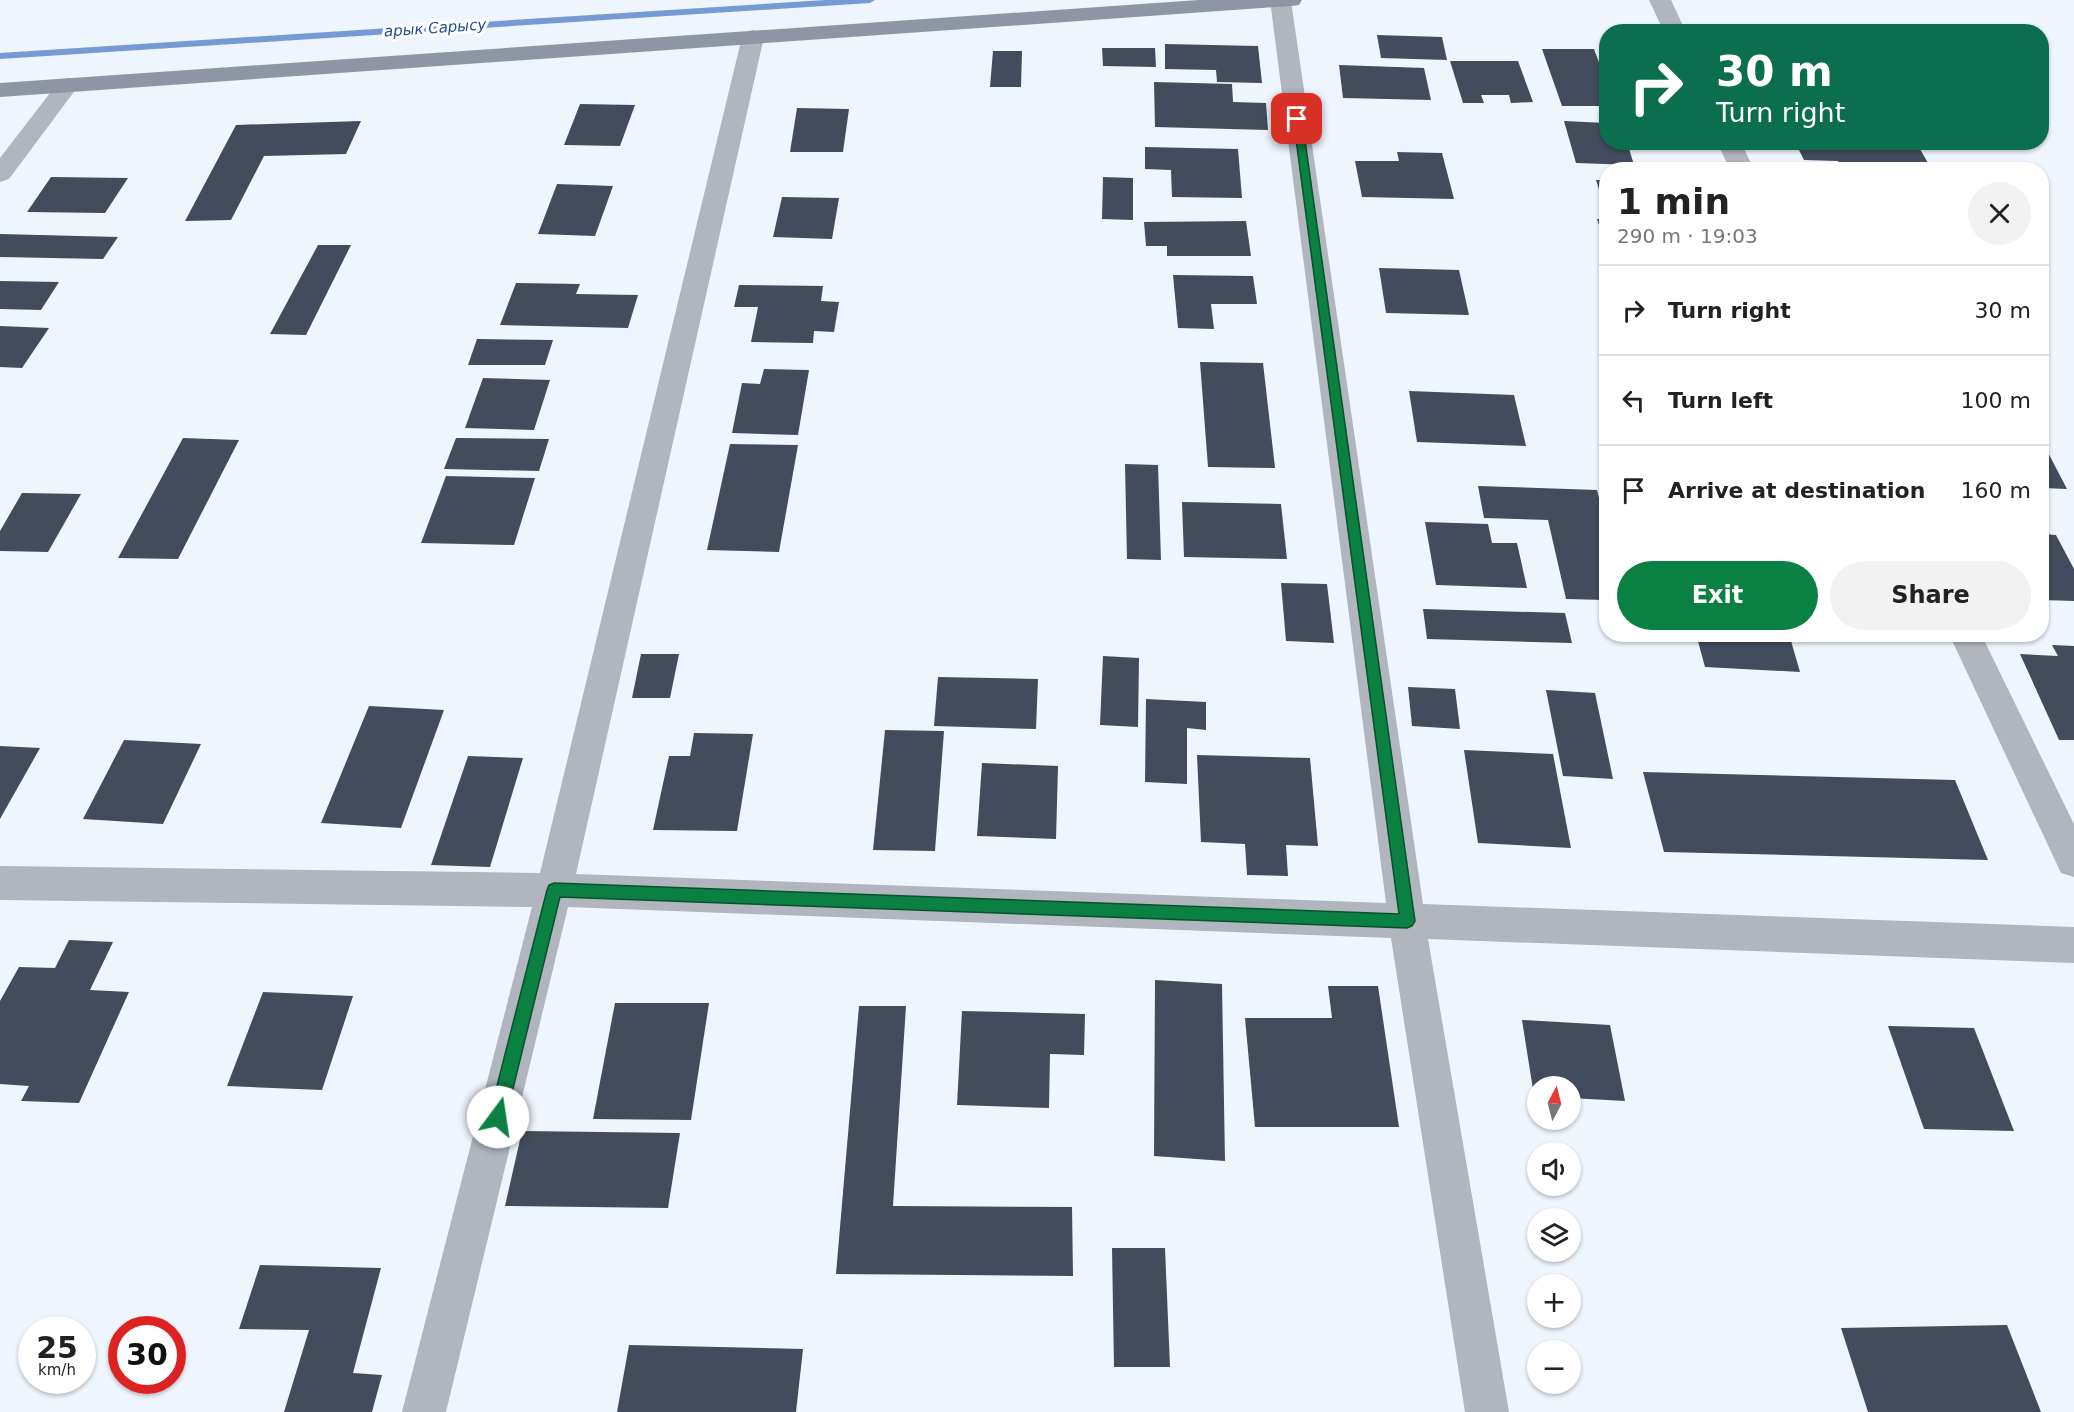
<!DOCTYPE html>
<html lang="en">
<head>
<meta charset="utf-8">
<style>
	:root { --surface:#fff; --page:#f2f2f2; --text:#222; --muted:#767676; --line:#e0e0e0; --accent:#0b8043 }
	body { margin:0; font-family:"DejaVu Sans",sans-serif; background:var(--page); color:var(--text); height:100vh; display:flex; flex-direction:column; font-size:22px; white-space:nowrap }
	* { box-sizing:border-box; margin:0 }
	p { font-size:20px; color:var(--muted) }
	.icon { flex:none; width:33px; height:33px; fill:none; stroke:currentColor; stroke-width:2; stroke-linecap:round; stroke-linejoin:round }
	.map { position:relative; flex:1; overflow:hidden }
	.sheet { position:absolute; left:1599px; top:162px; width:450px; height:480px; display:flex; flex-direction:column; background:var(--surface); border-radius:24px; box-shadow:0 2px 4px #0004 }
	.sheet>* { flex:none }
	.top-card { position:absolute; left:1599px; top:24px; width:450px; height:126px; border-radius:24px; box-shadow:0 2px 4px #0004; background:#0b6e4f; color:#fff; overflow:hidden }
	.needle { width:39px; rotate:7deg }
	.fabs { position:absolute; left:1527px; top:1076px; display:grid; gap:12px }
	.fabs a { display:grid; place-items:center; width:54px; height:54px; border-radius:50%; background:var(--surface); box-shadow:0 2px 4px #0004; font-size:30px }
	.speed { position:absolute; left:18px; top:1316px; display:flex; gap:12px; font-size:30px; font-weight:700; text-align:center }
	.speed>* { display:grid; place-content:center; width:78px; height:78px; border-radius:50%; background:var(--surface); box-shadow:0 2px 4px #0004; line-height:1 }
	.speed small { font-size:15px; font-weight:400 }
	.speed .limit { border:9px solid #d22; background:#fff; color:#111 }
	.pin { position:absolute; display:grid; place-items:center; width:51px; height:51px; color:#fff; margin:-26px; border-radius:12px; box-shadow:0 3px 9px #0006 }
	.me { position:absolute; width:66px; margin:-33px; rotate:14deg; stroke-linejoin:round; filter:drop-shadow(0 0 4px #0008) }
	.turn { display:flex; align-items:center; gap:21px; height:126px; padding:0 18px; font-size:27px }
	.turn .icon { width:78px; height:78px; stroke-width:2.5 }
	.turn b { display:block; font-size:42px; line-height:51px }
	.round { display:grid; place-items:center; flex:none; width:63px; height:63px; border-radius:32px; background:var(--page) }
	.overview { display:flex; align-items:center; justify-content:space-between; height:102px; padding:0 18px }
	h1 { font-size:36px; font-weight:700; line-height:45px }
	.button { display:flex; gap:12px; margin-top:auto; padding:12px 18px }
	.button a { flex:1; height:69px; border-radius:36px; background:var(--accent); color:#fff; font-size:24px; font-weight:700; line-height:69px; text-align:center }
	.button a+a { background:var(--page); color:var(--text) }
	ul { padding:0; list-style:none }
	li { display:flex; align-items:center; gap:18px; height:90px; padding:0 18px; border-top:2px solid var(--line) }
	li div { flex:1 }
	li b { display:block; font-size:22px }
	li em { font-style:normal }
	.map>svg:first-child { display:block }
</style>
</head>
<body>
<div class="map">
<svg width="2074" height="1412" viewBox="0 0 2074 1412">
	<rect width="100%" height="100%" fill="#eff5fd"/>
	<g fill="none" stroke-linecap="round" stroke-linejoin="round">
		<path fill="#769ad4" fill-rule="evenodd" d="M 825,0 L 875,0 L 870,3 L 0,59 L 0,53 Z"/>
	</g>
	<g fill="#424c5c">
		<path d="M 1377,35 L 1442,37 L 1447,60 L 1381,58 Z"/>
		<path d="M 1165,44 L 1258,46 L 1262,83 L 1217,82 L 1216,70 L 1165,69 Z"/>
		<path d="M 1102,48 L 1155,48 L 1156,67 L 1103,66 Z"/>
		<path d="M 1542,49 L 1594,49 L 1606,81 L 1606,106 L 1562,106 Z"/>
		<path d="M 993,51 L 1022,51 L 1021,87 L 990,87 Z"/>
		<path d="M 1450,61 L 1518,61 L 1533,102 L 1511,103 L 1509,95 L 1481,95 L 1484,103 L 1463,103 Z"/>
		<path d="M 1339,65 L 1424,68 L 1431,100 L 1343,98 Z"/>
		<path d="M 1154,82 L 1232,84 L 1233,102 L 1266,103 L 1268,130 L 1155,127 Z"/>
		<path d="M 580,104 L 635,105 L 620,146 L 564,145 Z"/>
		<path d="M 797,108 L 849,109 L 843,152 L 790,152 Z"/>
		<path d="M 361,121 L 346,154 L 264,156 L 231,220 L 185,221 L 236,125 Z"/>
		<path d="M 1564,121 L 1606,123 L 1606,142 L 1627,142 L 1634,165 L 1576,163 Z"/>
		<path d="M 1795,142 L 1916,142 L 1932,170 L 1843,170 L 1838,161 L 1804,160 Z"/>
		<path d="M 1145,147 L 1238,149 L 1242,198 L 1172,197 L 1171,170 L 1145,169 Z"/>
		<path d="M 1397,152 L 1442,153 L 1454,199 L 1362,197 L 1355,161 L 1399,161 Z"/>
		<path d="M 51,177 L 128,178 L 105,213 L 27,212 Z"/>
		<path d="M 1103,177 L 1133,178 L 1133,220 L 1102,219 Z"/>
		<path d="M 1596,180 L 1606,180 L 1606,211 Z"/>
		<path d="M 557,184 L 613,186 L 595,236 L 538,234 Z"/>
		<path d="M 782,197 L 839,198 L 832,239 L 773,237 Z"/>
		<path d="M 1597,219 L 1606,219 L 1606,246 Z"/>
		<path d="M 1246,221 L 1251,256 L 1167,256 L 1167,246 L 1146,246 L 1144,222 Z"/>
		<path d="M 0,234 L 118,237 L 103,259 L 0,257 Z"/>
		<path d="M 318,245 L 351,245 L 306,335 L 270,334 Z"/>
		<path d="M 1379,268 L 1459,270 L 1469,315 L 1386,313 Z"/>
		<path d="M 1173,275 L 1253,276 L 1257,304 L 1211,304 L 1214,329 L 1178,328 Z"/>
		<path d="M 0,281 L 59,282 L 41,310 L 0,309 Z"/>
		<path d="M 516,283 L 580,284 L 576,294 L 638,295 L 628,328 L 500,325 Z"/>
		<path d="M 739,285 L 823,286 L 821,301 L 839,302 L 834,332 L 814,331 L 813,343 L 751,342 L 758,307 L 734,307 Z"/>
		<path d="M 0,326 L 49,328 L 22,368 L 0,367 Z"/>
		<path d="M 477,339 L 553,340 L 545,365 L 468,365 Z"/>
		<path d="M 1200,362 L 1263,363 L 1275,468 L 1208,467 Z"/>
		<path d="M 764,369 L 809,370 L 798,435 L 732,433 L 742,383 L 760,384 Z"/>
		<path d="M 483,378 L 550,380 L 534,430 L 465,428 Z"/>
		<path d="M 1409,391 L 1514,395 L 1526,446 L 1417,442 Z"/>
		<path d="M 183,438 L 239,440 L 178,559 L 118,558 Z"/>
		<path d="M 456,438 L 549,439 L 539,471 L 444,469 Z"/>
		<path d="M 2042,441 L 2067,489 L 2042,488 Z"/>
		<path d="M 730,444 L 798,445 L 779,552 L 707,550 Z"/>
		<path d="M 1125,464 L 1158,465 L 1161,560 L 1127,559 Z"/>
		<path d="M 446,476 L 535,478 L 514,545 L 421,543 Z"/>
		<path d="M 1478,486 L 1597,490 L 1606,526 L 1606,600 L 1566,599 L 1548,520 L 1484,518 Z"/>
		<path d="M 22,493 L 81,494 L 48,552 L 0,551 L 0,531 Z"/>
		<path d="M 1182,502 L 1281,504 L 1287,559 L 1184,557 Z"/>
		<path d="M 1425,522 L 1488,524 L 1492,543 L 1517,543 L 1527,588 L 1436,585 Z"/>
		<path d="M 2042,534 L 2056,535 L 2074,569 L 2074,601 L 2042,600 Z"/>
		<path d="M 1281,583 L 1327,584 L 1334,643 L 1286,641 Z"/>
		<path d="M 1423,609 L 1565,613 L 1572,643 L 1427,639 Z"/>
		<path d="M 1696,634 L 1789,634 L 1800,672 L 1705,667 Z"/>
		<path d="M 2052,645 L 2074,646 L 2074,740 L 2059,740 L 2020,654 L 2058,656 Z"/>
		<path d="M 641,654 L 679,654 L 670,698 L 632,698 Z"/>
		<path d="M 1103,656 L 1139,658 L 1138,727 L 1100,725 Z"/>
		<path d="M 938,677 L 1038,679 L 1036,729 L 934,726 Z"/>
		<path d="M 1408,687 L 1455,689 L 1460,729 L 1412,726 Z"/>
		<path d="M 1546,690 L 1595,693 L 1613,779 L 1563,776 Z"/>
		<path d="M 1146,699 L 1206,702 L 1206,730 L 1187,728 L 1187,784 L 1145,782 Z"/>
		<path d="M 369,706 L 444,710 L 401,828 L 321,823 Z"/>
		<path d="M 885,730 L 944,731 L 935,851 L 873,850 Z"/>
		<path d="M 694,733 L 753,734 L 737,831 L 653,830 L 669,756 L 690,756 Z"/>
		<path d="M 124,740 L 201,744 L 163,824 L 83,819 Z"/>
		<path d="M 0,746 L 40,748 L 0,819 Z"/>
		<path d="M 1464,750 L 1553,754 L 1571,848 L 1478,843 Z"/>
		<path d="M 1197,755 L 1310,758 L 1318,846 L 1286,845 L 1288,876 L 1247,875 L 1245,844 L 1201,842 Z"/>
		<path d="M 468,756 L 523,758 L 490,867 L 431,865 Z"/>
		<path d="M 982,763 L 1058,766 L 1056,839 L 977,836 Z"/>
		<path d="M 1643,772 L 1955,780 L 1988,860 L 1664,852 Z"/>
		<path d="M 69,940 L 113,942 L 90,990 L 129,992 L 79,1103 L 21,1101 L 29,1086 L 0,1084 L 0,1001 L 19,967 L 55,968 Z"/>
		<path d="M 1155,980 L 1222,984 L 1225,1161 L 1154,1156 Z"/>
		<path d="M 1328,986 L 1378,986 L 1399,1127 L 1255,1127 L 1245,1018 L 1332,1018 Z"/>
		<path d="M 263,992 L 353,996 L 322,1090 L 227,1086 Z"/>
		<path d="M 615,1003 L 709,1003 L 691,1120 L 593,1119 Z"/>
		<path d="M 859,1006 L 906,1006 L 893,1206 L 1072,1207 L 1073,1276 L 836,1274 Z"/>
		<path d="M 962,1011 L 1085,1014 L 1084,1055 L 1050,1054 L 1049,1108 L 957,1105 Z"/>
		<path d="M 1522,1020 L 1610,1025 L 1625,1101 L 1570,1098 L 1570,1086 L 1538,1086 L 1538,1096 L 1534,1096 Z"/>
		<path d="M 1888,1026 L 1974,1028 L 2014,1131 L 1924,1129 Z"/>
		<path d="M 522,1131 L 680,1133 L 668,1208 L 505,1206 Z"/>
		<path d="M 1112,1248 L 1165,1248 L 1170,1367 L 1114,1367 Z"/>
		<path d="M 260,1265 L 381,1268 L 353,1373 L 382,1375 L 372,1412 L 284,1412 L 309,1330 L 239,1329 Z"/>
		<path d="M 2007,1325 L 2041,1412 L 1868,1412 L 1841,1328 Z"/>
		<path d="M 629,1345 L 803,1349 L 796,1412 L 617,1412 Z"/>
	</g>
	<g fill="none" stroke-linecap="round" stroke-linejoin="round">
		<g fill="#b0b5be" fill-rule="evenodd">
			<path d="M 1270,0 L 1291,1 L 1423,904 L 2074,927 L 2074,963 L 1428,939 L 1509,1412 L 1465,1412 L 1391,938 L 568,907 L 446,1412 L 402,1412 L 532,907 L 0,900 L 0,866 L 540,873 L 742,37 L 745,32 L 753,30 L 761,32 L 764,37 L 576,874 L 1386,903 Z"/>
			<path d="M 1649,0 L 1671,0 L 1686,32 L 1664,32 Z"/>
			<path d="M 68,78 L 76,80 L 79,85 L 9,179 L 0,182 L 0,158 L 60,80 Z"/>
			<path d="M 1717,142 L 1741,142 L 1754,170 L 1730,170 Z"/>
			<path d="M 1949,634 L 1981,634 L 2074,824 L 2074,877 L 2061,873 Z"/>
		</g>
		<path fill="#8e96a3" fill-rule="evenodd" d="M 1199,0 L 1302,0 L 1299,5 L 1291,6 L 0,97 L 0,83 Z"/>
	</g>
	<path fill="#0b8043" stroke="#07532c" stroke-width="1.5" d="M 1293,117 L 1302,119 L 1415,921 L 1412,926 L 1407,928 L 560,897 L 506,1117 L 503,1123 L 498,1125 L 492,1123 L 489,1117 L 547,890 L 549,885 L 554,883 L 1399,914 Z"/>
	<g text-anchor="middle" stroke-width="6" stroke-linejoin="round" paint-order="stroke">
		<g font-size="15" font-style="italic" fill="#204b91" stroke="#fff">
			<text transform="translate(435 28) rotate(-4)" y="5">арык Сарысу</text>
		</g>
	</g>
</svg>
<div class="fabs">
<a><svg class="needle" viewBox="-14 -14 28 28"><path d="M0-13l5 13h-10z" fill="#e53935"/><path d="M0 13l5-13h-10z" fill="#767676"/></svg></a>
<a><svg class="icon" aria-label="sound" viewBox="0 0 24 24"><path d="M4 9h4l5-4v14l-5-4H4zM17 9q2 3 0 6"/></svg></a>
<a><svg class="icon" aria-label="layers" viewBox="0 0 24 24"><path d="M12 4l9 5-9 5-9-5zM3 14l9 5 9-5"/></svg></a>
<a>+</a>
<a>−</a>
</div>
<div class="speed"><div>25<small>km/h</small></div><div class="limit">30</div></div>
<div class="pin" style="left:1297px;top:119px;background:#d93025"><svg class="icon" aria-label="arrive" viewBox="0 0 24 24"><path d="M6 21V4h12l-3 4 3 4H6"/></svg></div>
<svg class="me" style="left:498px;top:1117px" viewBox="-20 -20 40 40"><circle r="19" fill="#fff"/><path d="M0-13L10 11 0 6-10 11z" fill="#0b8043"/></svg>
<div class="top-card">
<div class="turn"><svg class="icon" aria-label="right" viewBox="0 0 24 24"><path d="M7 20v-9h11M14 6l5 5-5 5"/></svg><div><b>30 m</b>Turn right</div></div>
</div>
<section class="sheet">
<div class="overview"><div><h1>1 min</h1><p>290 m · 19:03</p></div><a class="round"><svg class="icon" aria-label="close" viewBox="0 0 24 24"><path d="M6 6l12 12M18 6L6 18"/></svg></a></div>
<ul>
<li><svg class="icon" aria-label="right" viewBox="0 0 24 24"><path d="M7 20v-9h11M14 6l5 5-5 5"/></svg><div><b>Turn right</b></div><em>30 m</em></li>
<li><svg class="icon" aria-label="left" viewBox="0 0 24 24"><path d="M17 20v-9H6M10 6l-5 5 5 5"/></svg><div><b>Turn left</b></div><em>100 m</em></li>
<li><svg class="icon" aria-label="arrive" viewBox="0 0 24 24"><path d="M6 21V4h12l-3 4 3 4H6"/></svg><div><b>Arrive at destination</b></div><em>160 m</em></li>
</ul>
<div class="button"><a>Exit</a><a>Share</a></div>
</section>
</div>
</body>
</html>
